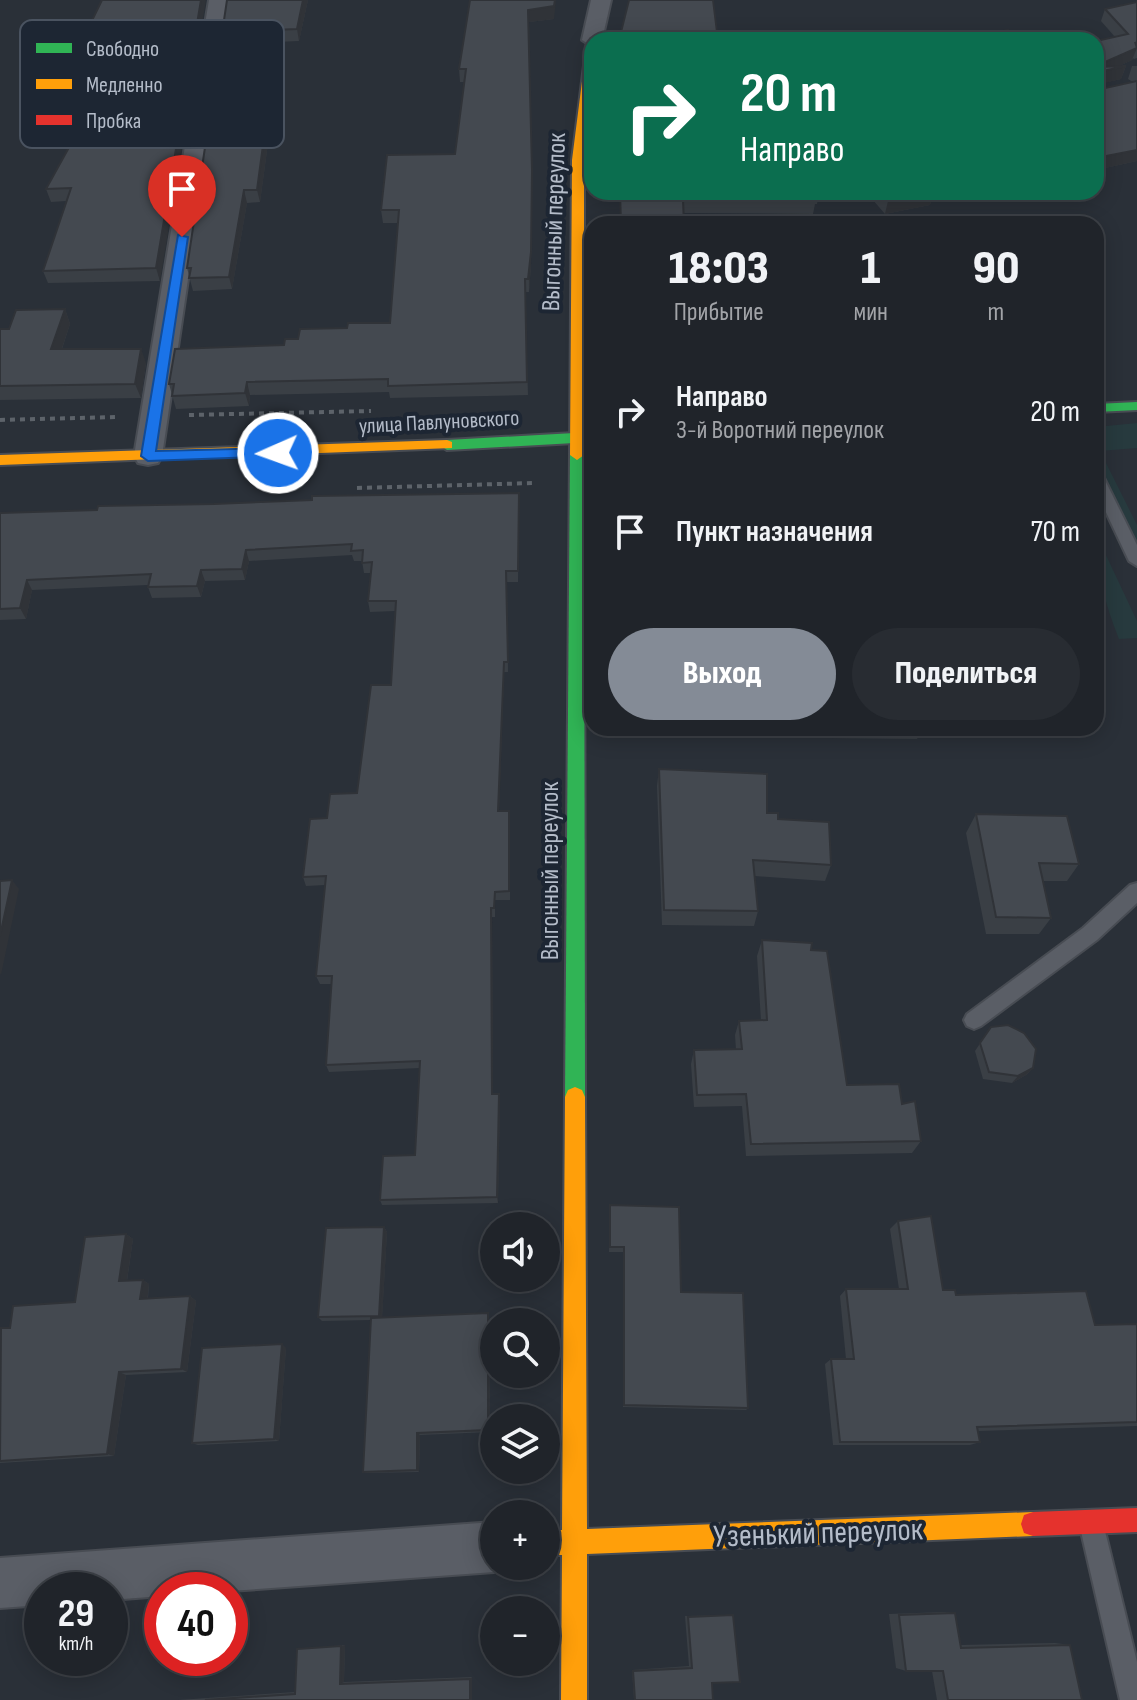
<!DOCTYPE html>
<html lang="ru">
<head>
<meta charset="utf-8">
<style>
	:root { --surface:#20242a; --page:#282c32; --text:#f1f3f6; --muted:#a2a4a8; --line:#3d4147; --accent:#848b96 }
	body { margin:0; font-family:"Sofia Sans Condensed",sans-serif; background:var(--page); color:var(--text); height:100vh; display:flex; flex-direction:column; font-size:30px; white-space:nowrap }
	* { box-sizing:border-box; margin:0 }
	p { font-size:26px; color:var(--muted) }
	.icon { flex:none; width:44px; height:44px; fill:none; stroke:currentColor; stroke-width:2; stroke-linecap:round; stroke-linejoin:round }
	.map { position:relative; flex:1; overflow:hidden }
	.side { position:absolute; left:584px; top:216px; width:520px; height:520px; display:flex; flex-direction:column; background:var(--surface); border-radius:24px; box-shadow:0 4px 20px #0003,0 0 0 2px var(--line) }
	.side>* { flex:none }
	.guide { position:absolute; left:584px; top:32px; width:520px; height:168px; border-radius:24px; box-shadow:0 4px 20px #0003,0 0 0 2px var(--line); background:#0b6e4f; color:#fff; overflow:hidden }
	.tools { position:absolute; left:480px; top:1212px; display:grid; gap:16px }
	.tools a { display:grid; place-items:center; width:80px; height:80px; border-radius:50%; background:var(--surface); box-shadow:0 4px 20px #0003,0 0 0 2px var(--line); font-size:40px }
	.speed { position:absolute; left:24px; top:1572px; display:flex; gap:16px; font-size:40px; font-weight:700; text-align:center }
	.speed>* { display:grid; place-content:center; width:104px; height:104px; border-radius:50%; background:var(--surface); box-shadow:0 4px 20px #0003,0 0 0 2px var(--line); line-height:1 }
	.speed small { font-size:20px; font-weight:400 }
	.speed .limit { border:12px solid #d22; background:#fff; color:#111 }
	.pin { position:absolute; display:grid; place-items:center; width:68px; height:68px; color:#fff; margin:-82px -34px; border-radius:50% 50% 50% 0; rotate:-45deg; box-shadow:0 0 8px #0007 }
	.pin .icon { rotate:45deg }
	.me { position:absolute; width:88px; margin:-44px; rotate:268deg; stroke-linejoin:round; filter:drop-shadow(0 0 6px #0008) }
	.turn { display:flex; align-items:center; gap:28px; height:168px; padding:0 24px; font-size:36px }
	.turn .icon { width:104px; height:104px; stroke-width:2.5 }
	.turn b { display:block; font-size:56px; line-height:68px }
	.eta { display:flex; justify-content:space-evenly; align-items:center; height:136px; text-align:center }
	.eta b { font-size:48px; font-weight:800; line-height:56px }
	.cta { display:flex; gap:16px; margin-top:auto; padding:16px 24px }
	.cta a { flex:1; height:92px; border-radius:48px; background:var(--accent); color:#fff; font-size:32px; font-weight:800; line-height:92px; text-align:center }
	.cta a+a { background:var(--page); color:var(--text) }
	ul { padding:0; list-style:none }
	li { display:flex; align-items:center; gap:24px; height:120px; padding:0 24px }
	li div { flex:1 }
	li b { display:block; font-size:30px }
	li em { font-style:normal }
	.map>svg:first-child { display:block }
</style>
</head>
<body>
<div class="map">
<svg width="1137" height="1700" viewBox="0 0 1137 1700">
	<rect width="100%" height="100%" fill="#2a3038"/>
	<g fill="#273a3e">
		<path d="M 1137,423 L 1137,448 L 1100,451 L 1137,525 L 1137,544 L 1096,461 L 1096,427 Z"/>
		<path d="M 1096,534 L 1137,621 L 1137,638 L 1119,639 C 1105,604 1096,571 1096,534 Z"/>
	</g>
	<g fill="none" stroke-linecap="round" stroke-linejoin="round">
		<g stroke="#484c53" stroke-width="4">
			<g id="lane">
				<path d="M 1096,471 L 1103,476 L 1137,545 L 1137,566 L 1129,561 L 1096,491 Z"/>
				<path d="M 1137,883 L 1137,903 L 1097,940 L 981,1026 L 974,1029 L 967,1026 L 964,1020 L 967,1014 L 1083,928 L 1130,885 Z"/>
				<path d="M 1092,1515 L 1101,1518 L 1104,1527 L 1137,1662 L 1137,1700 L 1120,1700 L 1080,1527 L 1083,1518 Z"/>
			</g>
		</g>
		<g stroke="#484c53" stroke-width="4">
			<g id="street">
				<path d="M 209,0 L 229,0 L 162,456 L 158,463 L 148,465 L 138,463 L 134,456 Z"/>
				<path d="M 591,0 L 611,0 L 602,40 L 592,40 L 592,46 L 582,40 Z"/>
				<path d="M 494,1522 L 494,1566 L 508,1566 L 494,1572 L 230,1591 L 162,1590 L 162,1596 L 110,1600 L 110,1590 L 42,1590 L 42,1605 L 0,1608 L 0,1558 Z"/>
			</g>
		</g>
		<g stroke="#484c53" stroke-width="4">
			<g id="fast">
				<path d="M 1137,402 L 1137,410 L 1096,412 L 1096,404 Z"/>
				<path d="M 592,432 L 592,442 L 447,450 L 440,445 L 447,440 Z"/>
				<path d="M 577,450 L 584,455 L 585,1097 L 582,1104 L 575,1107 L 568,1104 L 565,1097 L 570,455 Z"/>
			</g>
		</g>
		<g stroke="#484c53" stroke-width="4">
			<g id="slow">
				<path d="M 592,39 L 596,40 L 592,40 L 592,87 L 584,160 L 584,455 L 577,460 L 570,455 L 572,160 L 587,42 Z"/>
				<path d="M 447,440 L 452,442 L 452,448 L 0,465 L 0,455 Z"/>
				<path d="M 575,1087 L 582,1090 L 585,1097 L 587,1529 L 1033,1512 L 1042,1515 L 1045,1524 L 1042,1533 L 1033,1536 L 587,1554 L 587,1700 L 561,1700 L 562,1555 L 546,1555 L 546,1531 L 562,1530 L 565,1097 L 568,1090 Z"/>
			</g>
		</g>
		<g stroke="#484c53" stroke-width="4">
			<path id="jam" d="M 1137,1508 L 1137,1532 L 1033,1536 L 1024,1533 L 1021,1524 L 1024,1515 L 1033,1512 Z"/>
		</g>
		<g stroke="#5d636a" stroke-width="4" stroke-dasharray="5 5" stroke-linecap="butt">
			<path d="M 189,415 L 371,411"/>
			<path d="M 0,420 L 119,417"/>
			<path d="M 357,488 L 535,483"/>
		</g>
		<use href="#lane" fill="#5a5e66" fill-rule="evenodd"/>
		<use href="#street" fill="#5a5e66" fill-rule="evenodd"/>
		<use href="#fast" fill="#30b455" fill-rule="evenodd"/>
		<use href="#slow" fill="#ff9f0a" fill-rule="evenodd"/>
		<use href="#jam" fill="#e5322d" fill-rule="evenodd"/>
	</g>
	<g fill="#3a3f45">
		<path d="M 102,0 L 160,281 L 48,283 L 43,271 L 66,201 L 51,202 L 46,189 L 97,96 L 65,97 L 61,84 Z"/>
		<path d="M 227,0 L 308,0 L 299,41 L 276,42 L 266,115 L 266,123 L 269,136 L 260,202 L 247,203 L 232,289 L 193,291 L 187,268 Z"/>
		<path d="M 470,0 L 554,19 L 529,22 L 532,183 L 531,265 L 529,292 L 525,292 L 528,395 L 390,398 L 389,392 L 250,395 L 249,406 L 176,409 L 169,384 L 284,345 L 298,339 L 347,328 L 390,323 L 398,223 L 383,223 L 381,210 L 455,154 L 464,82 L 460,82 L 459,69 Z"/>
		<path d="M 1137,2 L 1137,58 L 1134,59 L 1133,58 L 1132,60 L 1119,66 L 1126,66 L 1121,79 L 1098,84 L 1098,86 L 1101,89 L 1133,82 L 1128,79 L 1132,66 L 1137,66 L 1137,161 L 1096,170 L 1096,41 L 1115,37 L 1101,21 L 1105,9 Z"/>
		<path d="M 620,192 L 819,192 L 817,204 L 815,204 L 813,214 L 683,213 L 684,224 L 620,224 Z"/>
		<path d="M 866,192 L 950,192 L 932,196 L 930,205 L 885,214 Z"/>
		<path d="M 65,309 L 70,324 L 62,349 L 146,363 L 141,398 L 0,400 L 0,329 L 9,329 Z"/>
		<path d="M 519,493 L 518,582 L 507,582 L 508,672 L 504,672 L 499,811 L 510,820 L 510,900 L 495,900 L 495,917 L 492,917 L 493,1094 L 499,1094 L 500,1101 L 498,1203 L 382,1205 L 380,1200 L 415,1155 L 420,1068 L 329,1072 L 326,1065 L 332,984 L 320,984 L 316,976 L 325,885 L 306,886 L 303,877 L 327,818 L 357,793 L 391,685 L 395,611 L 370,612 L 368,601 L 371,573 L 364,573 L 362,561 L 354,561 L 352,555 L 249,561 L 245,580 L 205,581 L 201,597 L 152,598 L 148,587 L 148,585 L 32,590 L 26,619 L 0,620 L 0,513 L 97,510 L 214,504 Z"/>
		<path d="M 829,728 L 921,728 L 922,729 L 917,739 L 830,738 Z"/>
		<path d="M 659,769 L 778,819 L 831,865 L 825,881 L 755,876 L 758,911 L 754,926 L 662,925 L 657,786 Z"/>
		<path d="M 976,814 L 1079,864 L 1067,881 L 1043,881 L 1051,918 L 1039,934 L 986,934 L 966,833 Z"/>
		<path d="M 762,940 L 811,950 L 847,1085 L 902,1104 L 921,1141 L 912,1153 L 746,1156 L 742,1106 L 694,1107 L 691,1064 L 694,1050 L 736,1050 L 735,1035 L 739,1021 L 761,1021 L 757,956 Z"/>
		<path d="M 991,1027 L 1033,1068 L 1026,1075 L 1012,1083 L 983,1079 L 975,1051 Z"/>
		<path d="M 610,1205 L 681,1292 L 748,1408 L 746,1410 L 623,1407 L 623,1252 L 609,1252 Z"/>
		<path d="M 898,1221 L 943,1290 L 956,1295 L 1095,1325 L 1137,1324 L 1137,1426 L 978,1431 L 980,1442 L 970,1445 L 833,1445 L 825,1364 L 831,1359 L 846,1359 L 840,1296 L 846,1289 L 899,1289 L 890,1229 Z"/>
		<path d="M 384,1227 L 387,1232 L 382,1318 L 489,1317 L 490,1432 L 420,1435 L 419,1472 L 366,1473 L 363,1472 L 371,1320 L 322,1321 L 318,1317 Z"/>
		<path d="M 126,1234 L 133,1239 L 127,1281 L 143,1280 L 149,1284 L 148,1298 L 190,1296 L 196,1301 L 187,1372 L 126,1375 L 114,1456 L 0,1463 L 0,1334 L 10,1328 L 75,1302 Z"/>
		<path d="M 286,1348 L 279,1441 L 198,1445 L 192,1443 Z"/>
		<path d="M 944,1612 L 955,1613 L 961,1645 L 1055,1643 L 1070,1645 L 1082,1700 L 937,1700 L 932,1671 L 906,1671 L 896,1668 L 889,1614 Z"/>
		<path d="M 730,1615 L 733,1615 L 712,1683 L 713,1700 L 634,1700 L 632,1670 L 689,1666 L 685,1616 Z"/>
		<path d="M 345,1645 L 344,1682 L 472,1677 L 472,1700 L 178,1700 L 295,1692 L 297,1649 Z"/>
	</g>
	<g fill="#303338">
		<path d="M 201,0 L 206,0 L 160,281 L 156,268 Z"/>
		<path d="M 303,0 L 308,0 L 299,41 L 297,29 Z"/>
		<path d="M 556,0 L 554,19 L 529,22 L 532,183 L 531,265 L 529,292 L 528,10 Z"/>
		<path d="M 274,30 L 276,42 L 266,115 L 265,131 L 266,123 L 269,136 L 260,202 L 257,190 L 262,123 Z"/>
		<path d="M 1137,48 L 1132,60 L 1113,69 L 1126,66 L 1121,79 L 1096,85 L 1096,66 Z"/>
		<path d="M 1137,150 L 1137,161 L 1096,170 L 1096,158 Z"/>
		<path d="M 244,190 L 247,203 L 232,289 L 229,277 Z"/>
		<path d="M 925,192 L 950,192 L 932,196 L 930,205 L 885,214 L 888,201 Z"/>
		<path d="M 65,309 L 70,324 L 57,363 L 51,349 Z"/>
		<path d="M 141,349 L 146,363 L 141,398 L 135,384 Z"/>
		<path d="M 247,382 L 250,395 L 249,406 L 245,393 Z"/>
		<path d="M 246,550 L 249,561 L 245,580 L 242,569 Z"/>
		<path d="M 201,570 L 205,581 L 201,597 L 197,586 Z"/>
		<path d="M 27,580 L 32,590 L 26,619 L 20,608 Z"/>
		<path d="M 504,662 L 504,672 L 499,820 L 498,811 Z"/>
		<path d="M 12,880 L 19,889 L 1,975 L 0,973 L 0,936 Z"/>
		<path d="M 491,908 L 492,917 L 493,1101 L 492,1094 Z"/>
		<path d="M 1033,1068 L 1026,1075 L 1012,1083 L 1018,1076 Z"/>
		<path d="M 499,1094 L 500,1101 L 498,1203 L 497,1197 Z"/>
		<path d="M 384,1227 L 387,1232 L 382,1320 L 379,1316 Z"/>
		<path d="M 126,1234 L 133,1239 L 126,1286 L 119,1281 Z"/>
		<path d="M 143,1280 L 149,1284 L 147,1303 L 140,1299 Z"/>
		<path d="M 190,1296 L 196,1301 L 187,1372 L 181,1369 Z"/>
		<path d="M 488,1313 L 489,1317 L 490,1432 L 488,1430 Z"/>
		<path d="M 282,1344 L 286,1348 L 279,1441 L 274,1439 Z"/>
		<path d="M 119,1372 L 126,1375 L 114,1456 L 107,1454 Z"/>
		<path d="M 417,1433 L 420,1435 L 419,1472 L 417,1470 Z"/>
		<path d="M 345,1645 L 344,1682 L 340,1684 L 341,1646 Z"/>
		<path d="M 472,1677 L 472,1700 L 470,1700 L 470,1679 Z"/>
	</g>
	<g fill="#444950" stroke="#303338" stroke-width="2">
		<path d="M 102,0 L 201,0 L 156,268 L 43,271 L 71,188 L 46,189 L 104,84 L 61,84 Z"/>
		<path d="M 227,0 L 303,0 L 297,29 L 274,30 L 264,102 L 262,123 L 266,123 L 257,190 L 244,190 L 229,277 L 189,278 L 191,268 L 187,268 Z"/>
		<path d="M 470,0 L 555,0 L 554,6 L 528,10 L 532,170 L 531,252 L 528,279 L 525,279 L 527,382 L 388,386 L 388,379 L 247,382 L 245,393 L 172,396 L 174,384 L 169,384 L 175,349 L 284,345 L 285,339 L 298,339 L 300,329 L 347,328 L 348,323 L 390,323 L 399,210 L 381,210 L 387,155 L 455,154 L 466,69 L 459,69 Z"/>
		<path d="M 629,0 L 713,0 L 718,40 L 619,40 Z"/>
		<path d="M 1137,2 L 1137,45 L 1135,42 L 1137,48 L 1096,66 L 1096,41 L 1128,34 L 1105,9 Z"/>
		<path d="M 1008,30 L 1020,40 L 951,40 Z"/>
		<path d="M 1126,66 L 1098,72 L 1098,86 L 1101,89 L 1137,81 L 1137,150 L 1096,158 L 1096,67 Z"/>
		<path d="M 620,192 L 814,192 L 815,201 L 683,200 L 684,224 L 621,224 Z"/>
		<path d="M 880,192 L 932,192 L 888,201 Z"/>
		<path d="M 65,309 L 51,349 L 141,349 L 135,384 L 0,386 L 0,329 L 9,329 L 16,310 Z"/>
		<path d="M 519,493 L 518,571 L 506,571 L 508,662 L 504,662 L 498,811 L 509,811 L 509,891 L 495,892 L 494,908 L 491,908 L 492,1094 L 499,1094 L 497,1197 L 380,1200 L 383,1156 L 415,1155 L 420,1061 L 326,1065 L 332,976 L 316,976 L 326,876 L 303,877 L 310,819 L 327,818 L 330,794 L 357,793 L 371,685 L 391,685 L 396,601 L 368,601 L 372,562 L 362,563 L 363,550 L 351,551 L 352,544 L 246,550 L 242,569 L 201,570 L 197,586 L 148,587 L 151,574 L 27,580 L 20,608 L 0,609 L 0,513 L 97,510 L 98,506 L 214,504 L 312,500 L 312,496 Z"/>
		<path d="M 846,728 L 921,728 L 922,729 Z"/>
		<path d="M 659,769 L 767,774 L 767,813 L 778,813 L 778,819 L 829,822 L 831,865 L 753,860 L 758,911 L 664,910 Z"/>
		<path d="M 976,814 L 1067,816 L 1079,864 L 1039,863 L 1051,918 L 996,917 Z"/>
		<path d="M 12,880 L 0,936 L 0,881 Z"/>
		<path d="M 762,940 L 812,943 L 811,950 L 827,951 L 847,1085 L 899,1084 L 902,1104 L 915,1101 L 921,1141 L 751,1144 L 746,1094 L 697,1095 L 694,1050 L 742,1049 L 739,1021 L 767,1020 Z"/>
		<path d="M 1008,1025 L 1024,1033 L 1036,1049 L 1033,1068 L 1018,1076 L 989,1072 L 980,1043 L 991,1027 Z"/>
		<path d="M 610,1205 L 679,1207 L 681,1292 L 743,1293 L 748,1408 L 624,1405 L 624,1247 L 610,1247 Z"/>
		<path d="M 931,1216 L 943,1290 L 955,1290 L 956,1295 L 1086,1291 L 1095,1325 L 1137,1324 L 1137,1422 L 977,1427 L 980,1442 L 840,1442 L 831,1359 L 854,1359 L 846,1289 L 908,1289 L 898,1221 Z"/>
		<path d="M 384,1227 L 379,1316 L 318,1317 L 326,1228 Z"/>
		<path d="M 126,1234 L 119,1281 L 143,1280 L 140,1299 L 190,1296 L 181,1369 L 119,1372 L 107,1454 L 0,1461 L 1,1328 L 10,1328 L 13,1306 L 75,1302 L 85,1237 Z"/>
		<path d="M 488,1313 L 488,1430 L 417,1433 L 417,1470 L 363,1472 L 371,1318 Z"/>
		<path d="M 282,1344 L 274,1439 L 192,1443 L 202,1348 Z"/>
		<path d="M 955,1613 L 961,1648 L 1070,1645 L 1082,1700 L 948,1700 L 943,1671 L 906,1671 L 899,1615 Z"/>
		<path d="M 733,1615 L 740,1682 L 712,1683 L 713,1700 L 635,1700 L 633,1671 L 692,1668 L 688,1617 Z"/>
		<path d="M 341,1646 L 340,1684 L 470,1679 L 470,1700 L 205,1700 L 295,1694 L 297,1649 Z"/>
	</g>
	<path fill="#1a73e8" stroke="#114b97" stroke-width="2" d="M 178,235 L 188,237 L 156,451 L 278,448 L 285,453 L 283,456 L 148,461 L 141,456 Z"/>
	<g text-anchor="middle" stroke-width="8" stroke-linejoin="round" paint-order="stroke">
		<g font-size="22" fill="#b4bcc9" stroke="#1d2633">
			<text transform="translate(439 421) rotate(-3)" y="8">улица Павлуновского</text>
		</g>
		<g font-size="26" fill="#b4bcc9" stroke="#1d2633">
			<text transform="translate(553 222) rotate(-88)" y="9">Выгонный переулок</text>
			<text transform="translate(549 871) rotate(-90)" y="9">Выгонный переулок</text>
		</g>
		<g font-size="32" fill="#b4bcc9" stroke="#1d2633">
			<text transform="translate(818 1532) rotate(-2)" y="11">Узенький переулок</text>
		</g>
	</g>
	<rect x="20" y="20" width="264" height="128" rx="12" fill="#1d2633" stroke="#4a5360" stroke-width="2"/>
	<rect x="36" y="43" width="36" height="10" fill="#30b455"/>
	<rect x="36" y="79" width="36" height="10" fill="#ff9f0a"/>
	<rect x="36" y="115" width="36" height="10" fill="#e5322d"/>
	<g font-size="22" fill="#b4bcc9">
		<text x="86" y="56">Свободно</text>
		<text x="86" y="92">Медленно</text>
		<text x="86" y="128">Пробка</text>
	</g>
</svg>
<div class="tools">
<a><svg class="icon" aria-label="sound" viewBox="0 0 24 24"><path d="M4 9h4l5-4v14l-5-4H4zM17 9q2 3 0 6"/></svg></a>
<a><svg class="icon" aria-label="search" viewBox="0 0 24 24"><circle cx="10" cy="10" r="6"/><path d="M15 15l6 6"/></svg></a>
<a><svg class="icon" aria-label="layers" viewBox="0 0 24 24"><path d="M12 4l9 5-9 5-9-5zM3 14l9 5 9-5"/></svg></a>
<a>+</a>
<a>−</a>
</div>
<div class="speed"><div>29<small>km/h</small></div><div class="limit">40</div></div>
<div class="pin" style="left:182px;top:237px;background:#d93025"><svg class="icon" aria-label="arrive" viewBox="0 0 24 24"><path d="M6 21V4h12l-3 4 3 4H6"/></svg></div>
<svg class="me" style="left:278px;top:453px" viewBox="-20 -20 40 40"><circle r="17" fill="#1a73e8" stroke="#fff" stroke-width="3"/><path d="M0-11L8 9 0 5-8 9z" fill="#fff"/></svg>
<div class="guide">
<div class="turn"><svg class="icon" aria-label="right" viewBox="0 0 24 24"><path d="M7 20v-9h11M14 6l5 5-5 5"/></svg><div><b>20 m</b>Направо</div></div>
</div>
<section class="side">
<div class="eta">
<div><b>18:03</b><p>Прибытие</p></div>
<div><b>1</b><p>мин</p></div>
<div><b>90</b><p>m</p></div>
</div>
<ul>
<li><svg class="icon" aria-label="right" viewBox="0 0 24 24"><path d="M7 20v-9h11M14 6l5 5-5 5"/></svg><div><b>Направо</b><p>3-й Воротний переулок</p></div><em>20 m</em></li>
<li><svg class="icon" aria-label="arrive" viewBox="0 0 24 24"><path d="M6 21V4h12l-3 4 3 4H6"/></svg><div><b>Пункт назначения</b></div><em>70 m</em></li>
</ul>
<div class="cta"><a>Выход</a><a>Поделиться</a></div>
</section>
</div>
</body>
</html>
